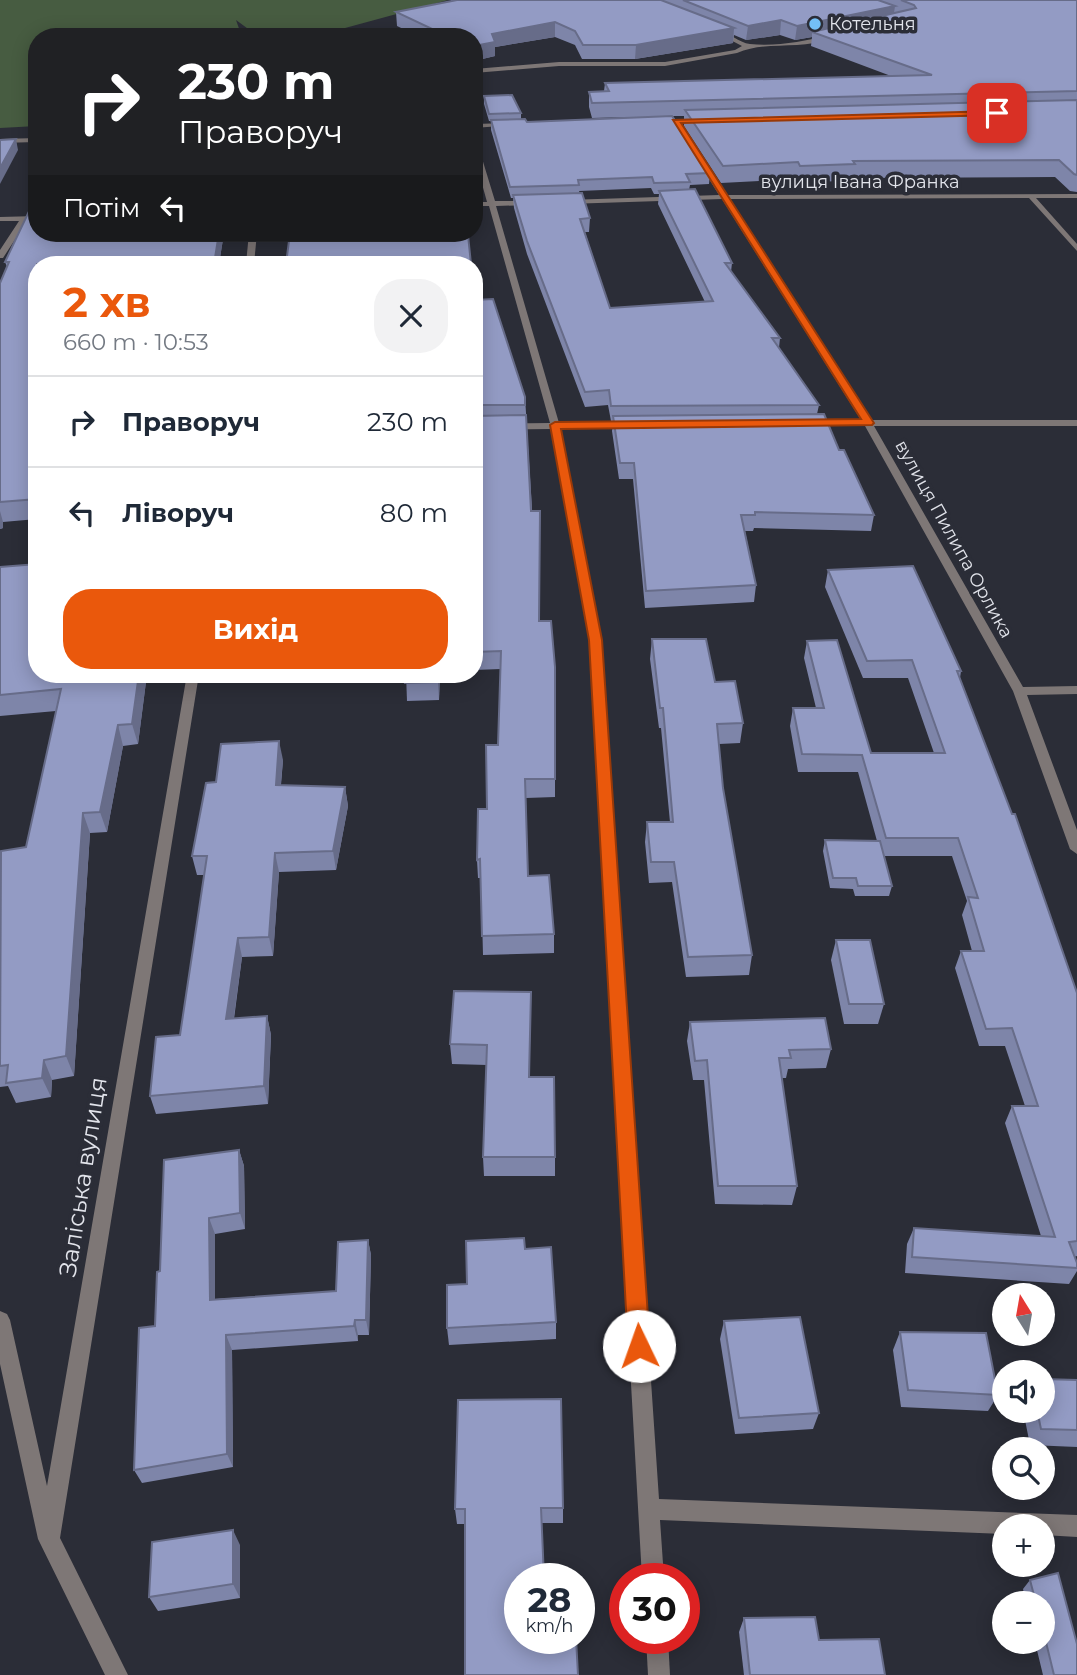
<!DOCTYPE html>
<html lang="uk">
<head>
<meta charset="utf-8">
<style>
	:root { --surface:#fff; --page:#f2f2f3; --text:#1f2937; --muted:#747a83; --line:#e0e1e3; --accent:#ea580c }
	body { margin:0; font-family:Montserrat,sans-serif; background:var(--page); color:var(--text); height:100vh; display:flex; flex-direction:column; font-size:26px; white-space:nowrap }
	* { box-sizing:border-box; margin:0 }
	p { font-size:23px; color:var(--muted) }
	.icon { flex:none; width:38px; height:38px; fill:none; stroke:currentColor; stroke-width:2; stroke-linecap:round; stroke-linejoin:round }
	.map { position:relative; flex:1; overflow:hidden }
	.sheet { position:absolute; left:28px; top:256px; width:455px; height:427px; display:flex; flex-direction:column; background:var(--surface); border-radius:28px; box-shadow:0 4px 18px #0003 }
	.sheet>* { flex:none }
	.banner { position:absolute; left:28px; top:28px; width:455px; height:214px; border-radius:28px; box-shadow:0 4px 18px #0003; background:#202124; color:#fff; overflow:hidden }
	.needle { width:46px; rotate:349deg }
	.buttons { position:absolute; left:992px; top:1283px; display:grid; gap:14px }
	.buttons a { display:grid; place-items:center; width:63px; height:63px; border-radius:50%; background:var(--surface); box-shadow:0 4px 18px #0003; font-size:35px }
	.speed { position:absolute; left:504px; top:1563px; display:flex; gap:14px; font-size:35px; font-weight:700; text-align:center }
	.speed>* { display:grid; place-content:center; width:91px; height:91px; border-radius:50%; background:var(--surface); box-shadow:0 4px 18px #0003; line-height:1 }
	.speed small { font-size:18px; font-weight:400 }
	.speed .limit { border:10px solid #d22; background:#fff; color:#111 }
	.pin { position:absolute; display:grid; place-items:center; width:60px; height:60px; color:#fff; margin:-30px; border-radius:14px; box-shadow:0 4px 10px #0006 }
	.me { position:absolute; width:77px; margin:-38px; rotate:357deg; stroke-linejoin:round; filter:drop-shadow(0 0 5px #0008) }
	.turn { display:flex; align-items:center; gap:24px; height:147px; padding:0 35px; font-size:32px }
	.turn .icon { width:91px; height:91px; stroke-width:2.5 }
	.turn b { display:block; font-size:49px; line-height:60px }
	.then { display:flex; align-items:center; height:66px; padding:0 35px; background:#0003; gap:14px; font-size:26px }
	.round { display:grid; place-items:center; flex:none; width:74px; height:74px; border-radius:28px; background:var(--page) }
	.head { display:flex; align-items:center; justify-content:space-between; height:119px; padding:0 35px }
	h1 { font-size:42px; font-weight:700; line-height:52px; color:var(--accent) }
	.button { display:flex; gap:14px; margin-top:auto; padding:14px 35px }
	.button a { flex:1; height:80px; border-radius:28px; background:var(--accent); color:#fff; font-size:28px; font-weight:700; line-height:80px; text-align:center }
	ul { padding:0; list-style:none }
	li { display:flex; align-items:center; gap:21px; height:91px; padding:0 35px; border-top:2px solid var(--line) }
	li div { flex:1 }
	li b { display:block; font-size:26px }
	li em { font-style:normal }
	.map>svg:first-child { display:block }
</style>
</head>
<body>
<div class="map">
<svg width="1077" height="1675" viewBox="0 0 1077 1675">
	<rect width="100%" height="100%" fill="#2b2d37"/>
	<path fill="#475c41" d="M 0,0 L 448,0 L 312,37 L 259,37 L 236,20 L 242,37 L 37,37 L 37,126 L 0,128 Z"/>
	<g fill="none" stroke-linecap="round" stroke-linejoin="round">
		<path fill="#7e7776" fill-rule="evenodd" d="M 715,30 C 728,31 739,43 750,44 C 776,47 803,41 828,36 L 831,38 C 801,51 766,40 737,53 L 665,66 L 559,66 L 474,73 L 474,69 L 559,62 L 665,62 L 735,50 L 742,46 L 715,32 Z"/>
		<g fill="#7e7776" fill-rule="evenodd">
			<path d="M 474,124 L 509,123 L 512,125 L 474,128 Z"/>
			<path d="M 37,138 L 37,142 L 0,143 L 0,139 Z"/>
			<path d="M 474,140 L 477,142 L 495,201 L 530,201 L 534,203 L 530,205 L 496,206 L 559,423 L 631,422 L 636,425 L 631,428 L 561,429 L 601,640 L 659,1499 L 1077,1515 L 1077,1537 L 1043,1535 L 1043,1526 L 1004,1526 L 1004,1534 L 660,1520 L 664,1578 L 642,1578 L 589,640 L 551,429 L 474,430 L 474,424 L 550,423 L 489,206 L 474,206 L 474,202 L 487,202 L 474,155 Z"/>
			<path d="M 699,156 L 726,195 L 1077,194 L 1077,198 L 1036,198 L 1077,244 L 1077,251 L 1029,198 L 729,199 L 871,420 L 1077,420 L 1077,426 L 874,426 L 1023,687 L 1077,686 L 1077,694 L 1027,695 L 1077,830 L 1077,854 L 1070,849 L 1013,691 L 865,426 L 809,426 L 804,423 L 809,420 L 861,420 L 722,199 L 567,204 L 563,202 L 567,200 L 719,195 L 696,158 Z"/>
			<path d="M 37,216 L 37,220 L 27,221 L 3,258 L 0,258 L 0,250 L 19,221 L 0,221 L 0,217 Z"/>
			<path d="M 249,233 L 257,233 L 254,264 L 246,264 Z"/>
			<path d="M 187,674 L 199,674 L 60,1538 L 128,1675 L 105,1675 L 38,1539 L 0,1364 L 0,1311 L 7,1314 L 10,1320 L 47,1486 Z"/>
			<path d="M 646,1638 L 668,1638 L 670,1675 L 648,1675 Z"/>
		</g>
	</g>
	<g fill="#7e85a9" fill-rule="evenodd">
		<path d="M 451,0 L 1077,0 L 1077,192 L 1070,191 L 1055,177 L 852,178 L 852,181 L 798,182 L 796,179 L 721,183 L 684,126 L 684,116 L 673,116 L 710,173 L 709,184 L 690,185 L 689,190 L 732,263 L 731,272 L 780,338 L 779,348 L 819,405 L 817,414 L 839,450 L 874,515 L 871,531 L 754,528 L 753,531 L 745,531 L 756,585 L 754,602 L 645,608 L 633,479 L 619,479 L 612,431 L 613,421 L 611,421 L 608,405 L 585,407 L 527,254 L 514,208 L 513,198 L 511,198 L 491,130 L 491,121 L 489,121 L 484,104 L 484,96 L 521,113 L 521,119 L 527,122 L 632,117 L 592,118 L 589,107 L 589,92 L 604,91 L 605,83 L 891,76 L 811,46 L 812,37 L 795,40 L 780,35 L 746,40 L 734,35 L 733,43 L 635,59 L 582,59 L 575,45 L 555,37 L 495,47 L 495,56 L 474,61 L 474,37 L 420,37 L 397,26 L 396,12 L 451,1 ZM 651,188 L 654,194 L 659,194 L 658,204 L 705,302 L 610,308 L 585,232 L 589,232 L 590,218 L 579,191 Z"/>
		<path d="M 37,233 L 224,233 L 219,264 L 37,264 L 37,519 L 3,522 L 3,528 L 0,529 L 0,283 L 7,267 L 5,262 Z"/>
		<path d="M 281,233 L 459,233 L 281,235 Z"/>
		<path d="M 474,292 L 475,300 L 525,397 L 539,621 L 555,667 L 555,797 L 526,798 L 528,876 L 554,934 L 554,953 L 483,955 L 481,878 L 478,878 L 477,860 L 498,745 L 501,669 L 474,670 Z"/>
		<path d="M 0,567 L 37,674 L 147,674 L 138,744 L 123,746 L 107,832 L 90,833 L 74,1076 L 52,1080 L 51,1097 L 16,1103 L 8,1086 L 0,1087 L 0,856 L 26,847 L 56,711 L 0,716 Z"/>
		<path d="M 828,570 L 961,671 L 960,678 L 1077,993 L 1077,1256 L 1074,1257 L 1077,1263 L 1077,1271 L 1069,1284 L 905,1273 L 907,1244 L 914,1228 L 1041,1236 L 1005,1123 L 1012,1106 L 1025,1106 L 1005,1046 L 979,1046 L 955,968 L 961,951 L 972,951 L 962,915 L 967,901 L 952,856 L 884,856 L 892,886 L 889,896 L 855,896 L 853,889 L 830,888 L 823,851 L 825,840 L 877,841 L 858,772 L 798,772 L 790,726 L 793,708 L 816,708 L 804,658 L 807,641 L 871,753 L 934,753 L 908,678 L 863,678 L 825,587 Z"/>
		<path d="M 652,639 L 715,682 L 743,723 L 740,743 L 719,744 L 723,788 L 752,955 L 749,975 L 686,977 L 672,882 L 649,883 L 645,842 L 647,822 L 670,822 L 661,728 L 659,728 L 650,659 Z"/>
		<path d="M 406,674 L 440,674 L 439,700 L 407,701 Z"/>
		<path d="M 283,760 L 281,785 L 345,787 L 348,806 L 336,870 L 279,872 L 273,956 L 242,957 L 234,1019 L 267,1016 L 271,1035 L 268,1104 L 156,1114 L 150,1096 L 180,1035 L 204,875 L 197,875 L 192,856 L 216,782 Z"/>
		<path d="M 836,940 L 884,1004 L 878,1024 L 844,1024 L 831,960 Z"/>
		<path d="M 531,1012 L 529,1077 L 555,1157 L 555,1176 L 484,1176 L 483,1157 L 487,1065 L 452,1064 L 450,1044 Z"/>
		<path d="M 690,1022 L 831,1049 L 826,1068 L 788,1069 L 786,1078 L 782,1078 L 797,1186 L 792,1205 L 715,1204 L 704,1080 L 693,1080 L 687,1041 Z"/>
		<path d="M 239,1150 L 244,1166 L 245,1229 L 215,1234 L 215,1299 L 336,1291 L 368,1240 L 371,1255 L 369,1335 L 358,1335 L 358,1341 L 232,1350 L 233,1467 L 142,1483 L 134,1470 L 155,1326 L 160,1271 Z"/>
		<path d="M 467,1284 L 556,1322 L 556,1339 L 449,1345 L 447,1328 Z"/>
		<path d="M 724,1321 L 819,1413 L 813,1429 L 735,1434 L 720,1339 Z"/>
		<path d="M 900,1332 L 998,1395 L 988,1411 L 901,1407 L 893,1350 Z"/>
		<path d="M 1077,1380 L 1077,1447 L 1030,1445 L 1023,1410 L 1043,1410 Z"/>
		<path d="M 563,1508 L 563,1523 L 542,1523 L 520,1578 L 578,1675 L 465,1524 L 457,1524 L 455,1509 Z"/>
		<path d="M 240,1545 L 240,1598 L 158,1611 L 149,1597 Z"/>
		<path d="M 1058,1573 L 1077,1644 L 1077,1675 L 1043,1675 L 1035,1642 L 1043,1642 L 1043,1603 L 1026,1603 L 1023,1589 L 1030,1580 Z"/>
		<path d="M 744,1618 L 819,1640 L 885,1675 L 744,1675 L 739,1632 Z"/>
	</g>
	<g fill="#676c89">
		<path d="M 895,6 L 893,20 L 812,32 L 812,37 L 795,40 L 797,26 Z"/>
		<path d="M 781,20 L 780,35 L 746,40 L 748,26 Z"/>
		<path d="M 555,22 L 555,37 L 495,47 L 495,56 L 474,61 L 474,46 L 492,34 Z"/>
		<path d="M 734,28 L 733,43 L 635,59 L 636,45 Z"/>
		<path d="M 16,139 L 18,150 L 0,184 L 0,168 Z"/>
		<path d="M 219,233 L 224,233 L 219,264 L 214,264 Z"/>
		<path d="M 0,511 L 3,522 L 3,528 L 0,529 Z"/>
		<path d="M 139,674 L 147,674 L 138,744 L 132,724 Z"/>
		<path d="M 438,674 L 440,674 L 439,700 L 438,682 Z"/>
		<path d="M 118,725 L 123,746 L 107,832 L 100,812 Z"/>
		<path d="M 279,741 L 283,760 L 279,804 L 276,785 Z"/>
		<path d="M 345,787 L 348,806 L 336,870 L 333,851 Z"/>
		<path d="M 83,813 L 90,833 L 74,1076 L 66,1056 Z"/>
		<path d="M 275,853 L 279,872 L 273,956 L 269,937 Z"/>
		<path d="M 238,938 L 242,957 L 231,1038 L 226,1019 Z"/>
		<path d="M 267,1016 L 271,1035 L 268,1104 L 264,1086 Z"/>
		<path d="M 44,1060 L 52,1080 L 51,1097 L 42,1078 Z"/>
		<path d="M 239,1150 L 244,1166 L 245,1229 L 240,1213 Z"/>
		<path d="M 209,1218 L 215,1234 L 215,1315 L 210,1300 Z"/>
		<path d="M 368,1240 L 371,1255 L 369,1335 L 366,1320 Z"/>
		<path d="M 355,1320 L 358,1335 L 358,1341 L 354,1326 Z"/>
		<path d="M 226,1335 L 232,1350 L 233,1467 L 227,1454 Z"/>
		<path d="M 233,1530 L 240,1545 L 240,1598 L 233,1584 Z"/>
	</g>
	<g fill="#939bc4" stroke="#676c89" stroke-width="2">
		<path d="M 457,0 L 661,0 L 734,28 L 636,45 L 583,45 L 575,31 L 555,22 L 492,34 L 495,42 L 474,46 L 474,37 L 449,37 L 396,12 Z"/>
		<path d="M 683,0 L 878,0 L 895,6 L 797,26 L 781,20 L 748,26 Z"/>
		<path d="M 901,0 L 1077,0 L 1077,91 L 592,103 L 589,92 L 609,91 L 605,83 L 932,75 L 812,32 L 916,8 L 914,5 Z"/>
		<path d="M 342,30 L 346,37 L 302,37 Z"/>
		<path d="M 512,95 L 521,113 L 489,114 L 484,96 Z"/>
		<path d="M 1077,100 L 1077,175 L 1074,174 L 1059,160 L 853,161 L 855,164 L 800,166 L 798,162 L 723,166 L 685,110 Z"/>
		<path d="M 672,116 L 710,173 L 686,174 L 690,182 L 654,183 L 652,177 L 578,180 L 579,185 L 510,187 L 491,120 L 525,119 L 527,122 Z"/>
		<path d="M 16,139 L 0,168 L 0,140 Z"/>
		<path d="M 695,189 L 732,263 L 725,263 L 780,338 L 772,338 L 819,405 L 611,406 L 609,390 L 585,392 L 527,241 L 513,195 L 582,193 L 590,218 L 580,219 L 610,308 L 713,301 L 659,191 Z"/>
		<path d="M 37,193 L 37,233 L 219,233 L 214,264 L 37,264 L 37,499 L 0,502 L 0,283 L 9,262 L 5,262 L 31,207 L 35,206 L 35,198 Z"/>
		<path d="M 290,233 L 459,233 L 459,235 L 468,235 L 471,264 L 286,264 Z"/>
		<path d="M 474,292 L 475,300 L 493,299 L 525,397 L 525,405 L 474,405 Z"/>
		<path d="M 824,414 L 839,450 L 844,450 L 874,515 L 755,512 L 755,515 L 741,515 L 756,585 L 646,591 L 634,463 L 620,463 L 613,416 Z"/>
		<path d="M 526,415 L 531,511 L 540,511 L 539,621 L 551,621 L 555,667 L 555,779 L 525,779 L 528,876 L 549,875 L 554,934 L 482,936 L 480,859 L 477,860 L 478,809 L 487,809 L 486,745 L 498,745 L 501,651 L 474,652 L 474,416 Z"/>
		<path d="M 37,564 L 37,674 L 139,674 L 132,724 L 118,725 L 100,812 L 83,813 L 66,1056 L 44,1060 L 42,1078 L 6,1083 L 8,1065 L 0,1066 L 1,851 L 26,847 L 61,689 L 0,695 L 0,567 Z"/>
		<path d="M 913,566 L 961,671 L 957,671 L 1012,814 L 1015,814 L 1077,993 L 1077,1241 L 1069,1242 L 1077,1263 L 1077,1268 L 912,1257 L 914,1228 L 1055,1237 L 1012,1106 L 1038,1106 L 1012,1028 L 986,1029 L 961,951 L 984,951 L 968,897 L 978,898 L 958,838 L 886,838 L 862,755 L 802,754 L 793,708 L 824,708 L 807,641 L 837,640 L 871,753 L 945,753 L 912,660 L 867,661 L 828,570 Z"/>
		<path d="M 652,639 L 706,639 L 715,682 L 735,681 L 743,723 L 717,724 L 723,788 L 752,955 L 688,957 L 674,862 L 651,862 L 647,822 L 673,822 L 663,708 L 660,708 Z"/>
		<path d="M 406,674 L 438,674 L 438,682 L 405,683 Z"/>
		<path d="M 279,741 L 276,785 L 345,787 L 333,851 L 275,853 L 269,937 L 238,938 L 226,1019 L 267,1016 L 264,1086 L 150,1096 L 156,1037 L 180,1035 L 207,856 L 192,856 L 206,783 L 216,782 L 221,744 Z"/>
		<path d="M 825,840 L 880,841 L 892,886 L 858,886 L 856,878 L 833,878 Z"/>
		<path d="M 836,940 L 870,940 L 884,1004 L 849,1004 Z"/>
		<path d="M 454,991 L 531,992 L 529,1077 L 554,1077 L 555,1157 L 483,1157 L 487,1045 L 450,1044 Z"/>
		<path d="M 825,1018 L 831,1049 L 789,1050 L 791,1058 L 779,1058 L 797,1186 L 718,1186 L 707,1060 L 695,1061 L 690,1022 Z"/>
		<path d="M 239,1150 L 240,1213 L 209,1218 L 210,1300 L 336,1291 L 338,1242 L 368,1240 L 366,1320 L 355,1320 L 354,1326 L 226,1335 L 227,1454 L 134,1470 L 139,1328 L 155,1326 L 157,1272 L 160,1271 L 164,1160 Z"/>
		<path d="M 524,1238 L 525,1249 L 551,1247 L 556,1322 L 447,1328 L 447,1285 L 467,1284 L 466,1241 Z"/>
		<path d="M 800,1317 L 819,1413 L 739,1418 L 724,1321 Z"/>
		<path d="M 900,1332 L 986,1333 L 998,1395 L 908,1390 Z"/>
		<path d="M 1043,1379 L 1077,1380 L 1077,1430 L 1041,1429 L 1037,1410 L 1043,1410 Z"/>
		<path d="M 561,1399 L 563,1508 L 541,1508 L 544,1578 L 520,1578 L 520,1638 L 576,1638 L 578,1675 L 465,1675 L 465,1509 L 455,1509 L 458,1400 Z"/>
		<path d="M 233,1530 L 233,1584 L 149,1597 L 152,1542 Z"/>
		<path d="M 1058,1573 L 1077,1644 L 1077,1675 L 1054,1675 L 1043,1630 L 1043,1603 L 1036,1603 L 1030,1580 Z"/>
		<path d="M 815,1617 L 819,1640 L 879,1639 L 885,1675 L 750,1675 L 744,1618 Z"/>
	</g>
	<path fill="#ea580c" stroke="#983908" stroke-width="2" d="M 997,111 L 999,115 L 681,123 L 874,423 L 872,425 L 561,429 L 602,640 L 650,1346 L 647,1354 L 639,1357 L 631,1354 L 628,1346 L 589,640 L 550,425 L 555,422 L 861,419 L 673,120 Z"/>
	<circle fill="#74c0f6" stroke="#2b2d37" stroke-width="2.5" cx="815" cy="24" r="7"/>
	<g text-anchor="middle" stroke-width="7" stroke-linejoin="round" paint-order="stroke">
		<g font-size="18" fill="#e2e4eb" stroke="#2b2d37" text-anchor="start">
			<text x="829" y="30">Котельня</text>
		</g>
		<g font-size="18" fill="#e2e4eb" stroke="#2b2d37">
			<text x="860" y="188">вулиця Івана Франка</text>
			<text transform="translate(954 539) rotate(61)" y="6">вулиця Пилипа Орлика</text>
		</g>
		<g font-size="24" fill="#e2e4eb" stroke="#2b2d37">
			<text transform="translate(83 1177) rotate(-81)" y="8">Заліська вулиця</text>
		</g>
	</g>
</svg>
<div class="buttons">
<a><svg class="needle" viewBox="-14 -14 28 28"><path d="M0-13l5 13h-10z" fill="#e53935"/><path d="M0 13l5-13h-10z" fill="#747a83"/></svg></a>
<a><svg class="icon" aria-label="sound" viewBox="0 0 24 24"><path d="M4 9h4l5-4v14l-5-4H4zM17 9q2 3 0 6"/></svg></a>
<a><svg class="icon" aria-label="search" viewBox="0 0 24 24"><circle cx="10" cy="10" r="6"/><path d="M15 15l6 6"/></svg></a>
<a>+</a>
<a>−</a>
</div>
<div class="speed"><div>28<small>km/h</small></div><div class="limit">30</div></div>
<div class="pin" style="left:997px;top:113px;background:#d93025"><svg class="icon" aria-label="arrive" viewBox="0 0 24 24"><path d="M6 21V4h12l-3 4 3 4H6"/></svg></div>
<svg class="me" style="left:639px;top:1346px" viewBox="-20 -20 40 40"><circle r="19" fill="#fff"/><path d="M0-13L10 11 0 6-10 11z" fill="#ea580c"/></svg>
<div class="banner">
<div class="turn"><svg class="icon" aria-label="right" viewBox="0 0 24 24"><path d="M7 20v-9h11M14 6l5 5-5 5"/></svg><div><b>230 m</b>Праворуч</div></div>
<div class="then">Потім<svg class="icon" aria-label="left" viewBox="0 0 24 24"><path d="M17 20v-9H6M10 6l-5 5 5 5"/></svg></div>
</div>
<section class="sheet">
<div class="head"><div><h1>2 хв</h1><p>660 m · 10:53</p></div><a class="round"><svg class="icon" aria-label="close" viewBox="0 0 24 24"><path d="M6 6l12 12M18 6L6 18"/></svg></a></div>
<ul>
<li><svg class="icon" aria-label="right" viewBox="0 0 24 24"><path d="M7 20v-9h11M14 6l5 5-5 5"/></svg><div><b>Праворуч</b></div><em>230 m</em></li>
<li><svg class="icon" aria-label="left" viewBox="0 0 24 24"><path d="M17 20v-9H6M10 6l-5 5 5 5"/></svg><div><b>Ліворуч</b></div><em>80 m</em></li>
</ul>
<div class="button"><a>Вихід</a></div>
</section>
</div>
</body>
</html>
